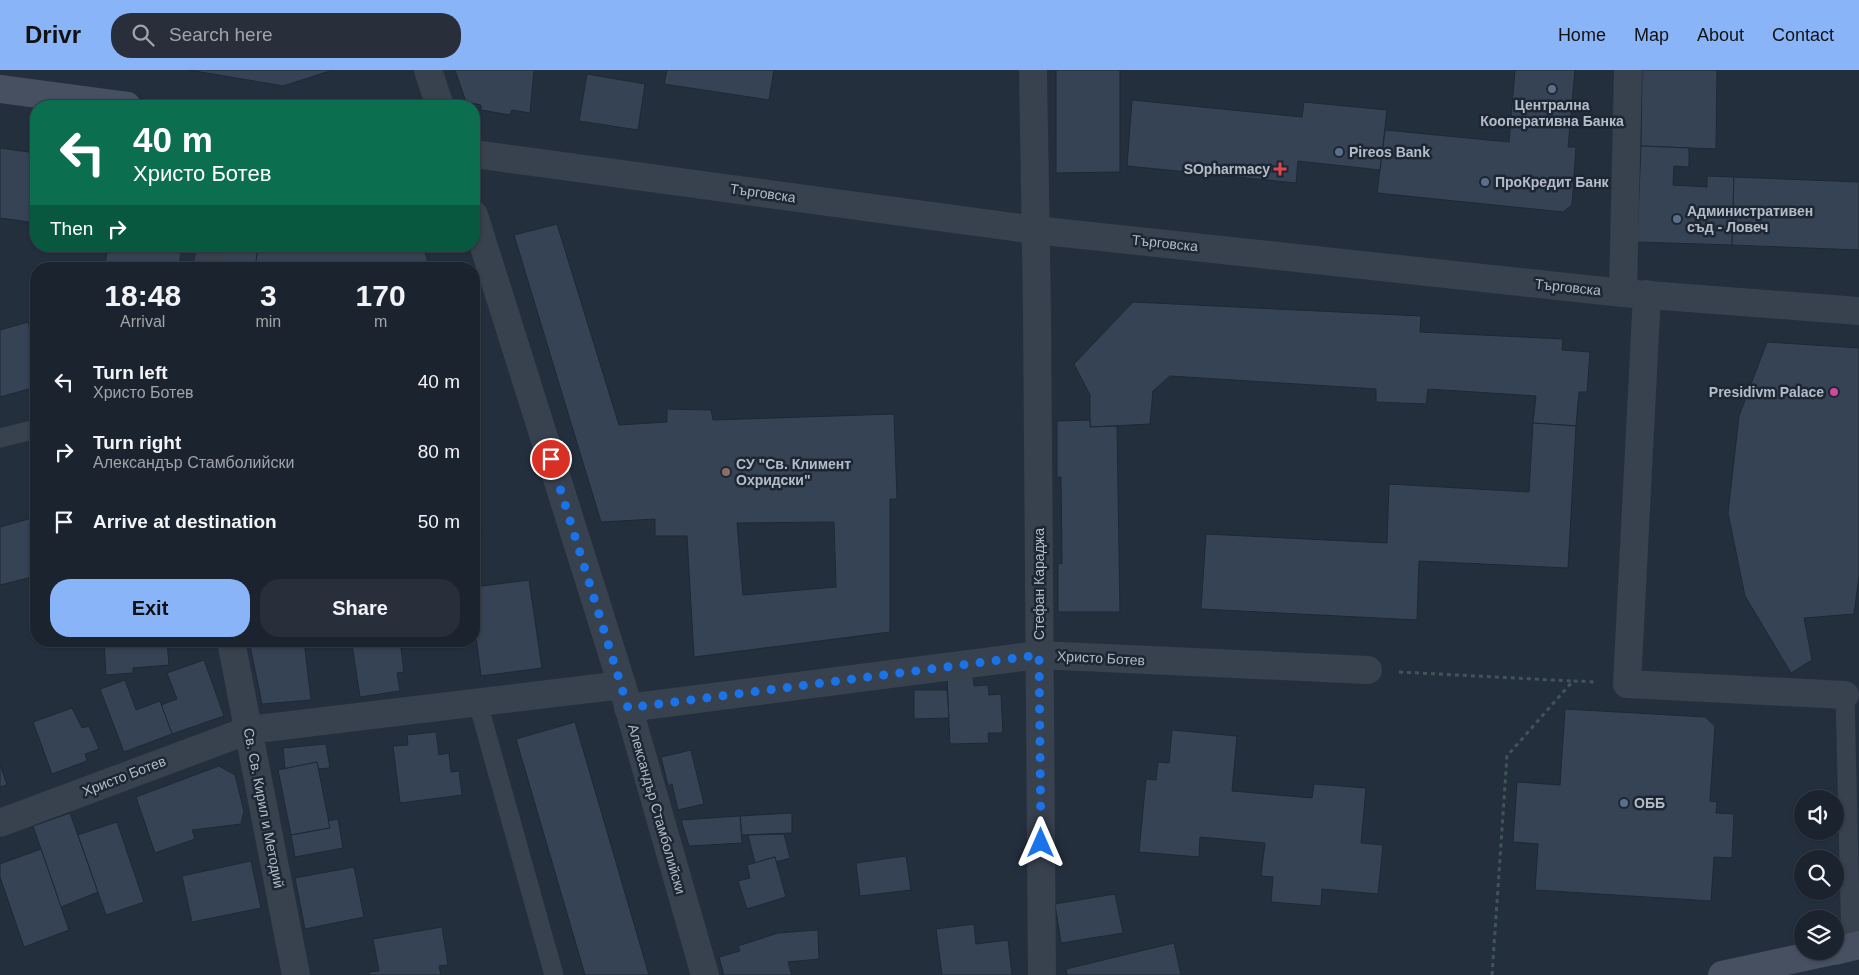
<!DOCTYPE html>
<html lang="en">
<head>
<meta charset="utf-8">
<style>
	:root { --surface:#1b232e; --page:#282f3a; --text:#f1f3f6; --muted:#a0a4aa; --line:#39404a; --accent:#8ab4f8 }
	body { margin:0; font-family:Helvetica,sans-serif; background:var(--page); color:var(--text); height:100vh; display:flex; flex-direction:column; font-size:19px; white-space:nowrap }
	* { box-sizing:border-box; margin:0 }
	p { font-size:16px; color:var(--muted) }
	.icon { flex:none; width:28px; height:28px; fill:none; stroke:currentColor; stroke-width:2; stroke-linecap:round; stroke-linejoin:round }
	.map { position:relative; flex:1; overflow:hidden }
	.panel { position:absolute; left:30px; top:192px; width:450px; height:385px; display:flex; flex-direction:column; background:var(--surface); border-radius:20px; box-shadow:0 1px 4px #0004,0 0 0 1px var(--line) }
	.panel>* { flex:none }
	.top-card { position:absolute; left:30px; top:30px; width:450px; height:152px; border-radius:20px; box-shadow:0 1px 4px #0004,0 0 0 1px var(--line); background:#0b6e4f; color:#fff; overflow:hidden }
	.buttons { position:absolute; left:1794px; top:720px; display:grid; gap:10px }
	.buttons a { display:grid; place-items:center; width:50px; height:50px; border-radius:50%; background:var(--surface); box-shadow:0 1px 4px #0004,0 0 0 1px var(--line); font-size:25px }
	.pin { position:absolute; display:grid; place-items:center; width:42px; height:42px; color:#fff; margin:-21px; border:2px solid #fff; border-radius:50%; box-shadow:0 1px 5px #0007 }
	.me { position:absolute; width:55px; margin:-28px; rotate:0deg; stroke-linejoin:round; filter:drop-shadow(0 0 4px #0008) }
	.turn { display:flex; align-items:center; gap:18px; height:105px; padding:0 20px; font-size:22px }
	.turn .icon { width:65px; height:65px; stroke-width:2.5 }
	.turn b { display:block; font-size:35px; line-height:42px }
	.then { display:flex; align-items:center; height:48px; padding:0 20px; background:#0003; gap:10px; font-size:19px }
	.eta { display:flex; justify-content:space-evenly; align-items:center; height:85px; text-align:center }
	.eta b { font-size:30px; font-weight:600; line-height:35px }
	.primary-button { display:flex; gap:10px; margin-top:auto; padding:10px 20px }
	.primary-button a { flex:1; height:58px; border-radius:20px; background:var(--accent); color:#111; font-size:20px; font-weight:600; line-height:58px; text-align:center }
	.primary-button a+a { background:var(--page); color:var(--text) }
	ul { padding:0; list-style:none }
	li { display:flex; align-items:center; gap:15px; height:70px; padding:0 20px }
	li div { flex:1 }
	li b { display:block; font-size:19px }
	li em { font-style:normal }
	header { display:flex; align-items:center; gap:30px; box-sizing:border-box; height:70px; padding:0 25px; background:var(--accent); color:#111 }
	header strong { font-size:24px }
	nav { display:flex; gap:28px; margin-inline-start:auto; font-size:18px }
	.search { width:350px; height:45px; background:var(--page); display:flex; align-items:center; gap:12px; box-sizing:border-box; padding:0 18px; border-radius:20px; color:var(--muted); font-size:19px }
	.map>svg:first-child { display:block }
</style>
</head>
<body>
<header>
<strong>Drivr</strong>
<div class="search"><svg class="icon" aria-label="search" viewBox="0 0 24 24"><circle cx="10" cy="10" r="6"/><path d="M15 15l6 6"/></svg>Search here</div>
<nav><a>Home</a><a>Map</a><a>About</a><a>Contact</a></nav>
</header>
<div class="map">
<svg width="1859" height="905" viewBox="0 0 1859 905">
	<rect width="100%" height="100%" fill="#242f3e"/>
	<g fill="#364354" stroke="#1f2835" fill-rule="evenodd">
		<path d="M 189,0 L 333,0 L 283,16 Z"/>
		<path d="M 455,0 L 534,0 L 530,43 L 512,40 L 510,45 L 481,40 L 481,35 L 466,32 Z"/>
		<path d="M 667,0 L 774,0 L 769,30 L 664,14 Z"/>
		<path d="M 1056,0 L 1120,0 L 1120,102 L 1056,103 Z"/>
		<path d="M 1515,0 L 1575,0 L 1568,77 L 1576,77 L 1572,135 L 1563,142 L 1377,123 L 1385,60 L 1509,72 Z"/>
		<path d="M 1642,0 L 1717,0 L 1716,79 L 1641,76 Z"/>
		<path d="M 587,4 L 645,14 L 638,60 L 579,51 Z"/>
		<path d="M 1132,30 L 1302,47 L 1304,32 L 1387,40 L 1380,100 L 1298,91 L 1296,113 L 1127,96 Z"/>
		<path d="M 1641,76 L 1689,78 L 1689,97 L 1674,96 L 1673,115 L 1707,117 L 1707,106 L 1734,107 L 1732,175 L 1637,172 Z"/>
		<path d="M 0,78 L 36,83 L 36,153 L 0,148 Z"/>
		<path d="M 1734,107 L 1859,112 L 1859,180 L 1732,175 Z"/>
		<path d="M 557,154 L 619,355 L 667,352 L 667,339 L 711,340 L 713,350 L 894,344 L 897,429 L 890,429 L 890,562 L 694,587 L 687,466 L 655,466 L 655,449 L 601,452 L 514,165 ZM 834,452 L 836,517 L 743,525 L 737,453 Z"/>
		<path d="M 108,176 L 174,176 L 174,178 L 182,179 L 178,199 L 126,199 L 105,195 Z"/>
		<path d="M 225,176 L 258,176 L 256,192 L 286,199 L 220,199 Z"/>
		<path d="M 258,176 L 423,176 L 430,199 L 286,199 L 256,192 Z"/>
		<path d="M 1133,232 L 1421,246 L 1420,262 L 1563,269 L 1562,280 L 1590,282 L 1587,322 L 1579,322 L 1576,356 L 1533,353 L 1536,326 L 1428,319 L 1426,334 L 1376,332 L 1376,319 L 1170,306 L 1153,321 L 1150,354 L 1090,357 L 1090,325 L 1074,294 Z"/>
		<path d="M 28,252 L 36,283 L 36,317 L 0,327 L 0,260 Z"/>
		<path d="M 1767,272 L 1859,278 L 1859,506 L 1854,544 L 1804,548 L 1812,590 L 1791,603 L 1745,526 L 1728,443 L 1739,346 Z"/>
		<path d="M 1090,350 L 1090,357 L 1117,356 L 1120,542 L 1058,542 L 1058,493 L 1062,494 L 1061,407 L 1057,407 L 1057,351 Z"/>
		<path d="M 1533,353 L 1576,356 L 1568,498 L 1419,491 L 1417,550 L 1201,539 L 1206,464 L 1387,473 L 1389,414 L 1529,422 Z"/>
		<path d="M 474,412 L 482,467 L 474,468 Z"/>
		<path d="M 36,447 L 36,506 L 0,515 L 0,457 Z"/>
		<path d="M 529,510 L 542,598 L 481,606 L 474,550 L 474,517 Z"/>
		<path d="M 104,571 L 167,571 L 169,595 L 133,598 L 133,603 L 106,605 Z"/>
		<path d="M 249,571 L 304,571 L 311,630 L 262,634 Z"/>
		<path d="M 370,571 L 400,571 L 404,602 L 397,603 L 400,621 L 360,627 L 352,574 Z"/>
		<path d="M 204,590 L 224,646 L 172,664 L 161,635 L 177,629 L 167,603 Z"/>
		<path d="M 973,607 L 974,616 L 988,615 L 989,625 L 1001,624 L 1003,663 L 988,663 L 989,673 L 950,674 L 947,608 Z"/>
		<path d="M 125,610 L 136,640 L 160,631 L 172,664 L 124,682 L 100,619 Z"/>
		<path d="M 914,620 L 947,620 L 949,648 L 914,649 Z"/>
		<path d="M 72,638 L 82,658 L 89,656 L 99,679 L 85,684 L 87,691 L 52,704 L 33,652 Z"/>
		<path d="M 1565,639 L 1705,647 L 1715,656 L 1710,731 L 1717,732 L 1716,743 L 1734,744 L 1732,788 L 1714,787 L 1711,831 L 1535,820 L 1538,774 L 1513,772 L 1517,712 L 1560,715 Z"/>
		<path d="M 575,652 L 649,905 L 585,905 L 516,669 Z"/>
		<path d="M 1172,660 L 1237,666 L 1232,721 L 1312,728 L 1314,714 L 1366,718 L 1361,773 L 1383,775 L 1378,824 L 1322,819 L 1321,836 L 1271,832 L 1273,807 L 1261,806 L 1265,773 L 1200,767 L 1199,787 L 1139,782 L 1146,709 L 1156,710 L 1158,692 L 1169,693 Z"/>
		<path d="M 436,662 L 439,685 L 449,683 L 451,702 L 459,701 L 462,725 L 400,733 L 393,676 L 408,675 L 407,665 Z"/>
		<path d="M 326,674 L 330,698 L 318,699 L 317,692 L 285,699 L 283,678 Z"/>
		<path d="M 691,680 L 704,734 L 678,740 L 672,714 L 668,716 L 661,687 Z"/>
		<path d="M 317,692 L 330,758 L 291,765 L 278,700 Z"/>
		<path d="M 0,694 L 7,715 L 0,717 Z"/>
		<path d="M 219,696 L 235,705 L 244,741 L 241,754 L 192,760 L 195,769 L 155,783 L 136,727 Z"/>
		<path d="M 70,743 L 98,822 L 61,837 L 33,756 Z"/>
		<path d="M 792,743 L 792,763 L 742,765 L 740,746 Z"/>
		<path d="M 740,746 L 742,773 L 689,776 L 681,750 Z"/>
		<path d="M 338,749 L 343,778 L 295,787 L 291,765 L 330,758 L 328,751 Z"/>
		<path d="M 117,752 L 144,832 L 106,845 L 78,765 Z"/>
		<path d="M 784,764 L 790,788 L 776,792 L 775,787 L 755,793 L 748,765 Z"/>
		<path d="M 41,779 L 69,860 L 24,877 L 0,807 L 0,794 Z"/>
		<path d="M 906,786 L 911,820 L 860,826 L 856,793 Z"/>
		<path d="M 775,787 L 786,827 L 747,839 L 738,811 L 750,808 L 747,795 Z"/>
		<path d="M 251,791 L 261,838 L 192,852 L 182,806 Z"/>
		<path d="M 354,797 L 364,847 L 305,859 L 295,808 Z"/>
		<path d="M 1115,824 L 1123,863 L 1061,873 L 1055,834 Z"/>
		<path d="M 974,854 L 976,874 L 1008,870 L 1012,905 L 942,905 L 936,859 Z"/>
		<path d="M 442,857 L 448,895 L 439,896 L 441,905 L 370,905 L 369,902 L 379,901 L 373,869 Z"/>
		<path d="M 818,860 L 819,889 L 788,892 L 792,905 L 724,905 L 719,887 L 740,881 L 738,876 L 778,863 Z"/>
		<path d="M 1174,873 L 1181,905 L 1067,905 L 1066,899 Z"/>
	</g>
	<g fill="none" stroke-linecap="round" stroke-linejoin="round">
		<g stroke="#3f5557" stroke-width="3" stroke-dasharray="4 4" stroke-linecap="butt">
			<path d="M 1399,602 L 1572,611"/>
			<path d="M 1492,905 L 1507,686 L 1573,611 L 1596,612"/>
		</g>
		<g stroke="#38414e" stroke-width="19">
			<path d="M 0,368 L 36,359"/>
			<path d="M 1845,625 L 1851,877"/>
			<path d="M 478,633 L 554,905"/>
		</g>
		<g stroke="#38414e" stroke-width="28">
			<path d="M 428,0 L 440,36"/>
			<path d="M 1033,0 L 1037,243 L 1042,905"/>
			<path d="M 474,84 L 1035,160 L 1623,223 L 1859,241"/>
			<path d="M 474,145 L 622,615 L 705,905"/>
			<path d="M 207,199 L 212,176"/>
			<path d="M 1623,223 L 1628,0"/>
			<path d="M 1647,224 L 1627,614 L 1845,625"/>
			<path d="M 231,571 L 296,905"/>
			<path d="M 628,638 L 1039,585 L 1368,600"/>
			<path d="M 0,753 L 249,660 L 622,615"/>
		</g>
		<g stroke="#465061" stroke-width="28">
			<path d="M 0,19 L 127,36"/>
			<path d="M 1835,881 L 1859,875"/>
			<path d="M 1722,905 L 1832,881"/>
		</g>
	</g>
	<g fill="none" stroke-linecap="round" stroke-linejoin="round">
		<path stroke="#1a73e8" stroke-width="9" stroke-dasharray="0 16.2" d="M 551,389 L 628,638 L 1039,585 L 1041,773"/>
	</g>
	<g fill="#5c6f8a" stroke="#1d2633" stroke-width="2">
		<circle cx="1552" cy="19" r="5"/>
		<circle cx="1339" cy="82" r="5"/>
		<circle cx="1485" cy="112" r="5"/>
		<circle cx="1677" cy="149" r="5"/>
		<circle cx="1624" cy="733" r="5"/>
	</g>
	<path fill="#e0444e" stroke="#1d2633" stroke-width="2" d="M1277.5 91.5h5v5h5v5h-5v5h-5v-5h-5v-5h5z"/>
	<circle fill="#d1479c" stroke="#1d2633" stroke-width="2" cx="1834" cy="322" r="5"/>
	<circle fill="#8d6e63" stroke="#1d2633" stroke-width="2" cx="726" cy="402" r="5"/>
	<g text-anchor="middle" stroke-width="5" stroke-linejoin="round" paint-order="stroke">
		<g font-size="14" font-weight="bold" fill="#b4bcc9" stroke="#1d2633" text-anchor="start">
			<text x="1552" y="40" text-anchor="middle">Централна<tspan x="1552" dy="16">Кооперативна Банка</tspan></text>
			<text x="1349" y="87">Pireos Bank</text>
			<text x="1270" y="104" text-anchor="end">SOpharmacy</text>
			<text x="1495" y="117">ПроКредит Банк</text>
			<text x="1687" y="146">Административен<tspan x="1687" dy="16">съд - Ловеч</tspan></text>
			<text x="1824" y="327" text-anchor="end">Presidivm Palace</text>
			<text x="736" y="399">СУ "Св. Климент<tspan x="736" dy="16">Охридски"</tspan></text>
			<text x="1634" y="738">ОББ</text>
		</g>
		<g font-size="14" fill="#b4bcc9" stroke="#1d2633">
			<text transform="translate(763 123) rotate(8)" y="5">Търговска</text>
			<text transform="translate(1165 173) rotate(6)" y="5">Търговска</text>
			<text transform="translate(1568 217) rotate(6)" y="5">Търговска</text>
			<text transform="translate(1039 514) rotate(-90)" y="5">Стефан Караджа</text>
			<text transform="translate(1101 588) rotate(3)" y="5">Христо Ботев</text>
			<text transform="translate(124 706) rotate(-21)" y="5">Христо Ботев</text>
			<text transform="translate(264 738) rotate(79)" y="5">Св. Св. Кирил и Методий</text>
			<text transform="translate(657 739) rotate(74)" y="5">Александър Стамболийски</text>
		</g>
	</g>
</svg>
<div class="buttons">
<a><svg class="icon" aria-label="sound" viewBox="0 0 24 24"><path d="M4 9h4l5-4v14l-5-4H4zM17 9q2 3 0 6"/></svg></a>
<a><svg class="icon" aria-label="search" viewBox="0 0 24 24"><circle cx="10" cy="10" r="6"/><path d="M15 15l6 6"/></svg></a>
<a><svg class="icon" aria-label="layers" viewBox="0 0 24 24"><path d="M12 4l9 5-9 5-9-5zM3 14l9 5 9-5"/></svg></a>
</div>
<div class="pin" style="left:551px;top:389px;background:#d93025"><svg class="icon" aria-label="arrive" viewBox="0 0 24 24"><path d="M6 21V4h12l-3 4 3 4H6"/></svg></div>
<svg class="me" style="left:1041px;top:773px" viewBox="-20 -20 40 40"><path d="M0-17L14 15 0 8-14 15z" fill="#1a73e8" stroke="#fff" stroke-width="4"/></svg>
<div class="top-card">
<div class="turn"><svg class="icon" aria-label="left" viewBox="0 0 24 24"><path d="M17 20v-9H6M10 6l-5 5 5 5"/></svg><div><b>40 m</b>Христо Ботев</div></div>
<div class="then">Then<svg class="icon" aria-label="right" viewBox="0 0 24 24"><path d="M7 20v-9h11M14 6l5 5-5 5"/></svg></div>
</div>
<section class="panel">
<div class="eta">
<div><b>18:48</b><p>Arrival</p></div>
<div><b>3</b><p>min</p></div>
<div><b>170</b><p>m</p></div>
</div>
<ul>
<li><svg class="icon" aria-label="left" viewBox="0 0 24 24"><path d="M17 20v-9H6M10 6l-5 5 5 5"/></svg><div><b>Turn left</b><p>Христо Ботев</p></div><em>40 m</em></li>
<li><svg class="icon" aria-label="right" viewBox="0 0 24 24"><path d="M7 20v-9h11M14 6l5 5-5 5"/></svg><div><b>Turn right</b><p>Александър Стамболийски</p></div><em>80 m</em></li>
<li><svg class="icon" aria-label="arrive" viewBox="0 0 24 24"><path d="M6 21V4h12l-3 4 3 4H6"/></svg><div><b>Arrive at destination</b></div><em>50 m</em></li>
</ul>
<div class="primary-button"><a>Exit</a><a>Share</a></div>
</section>
</div>
</body>
</html>
